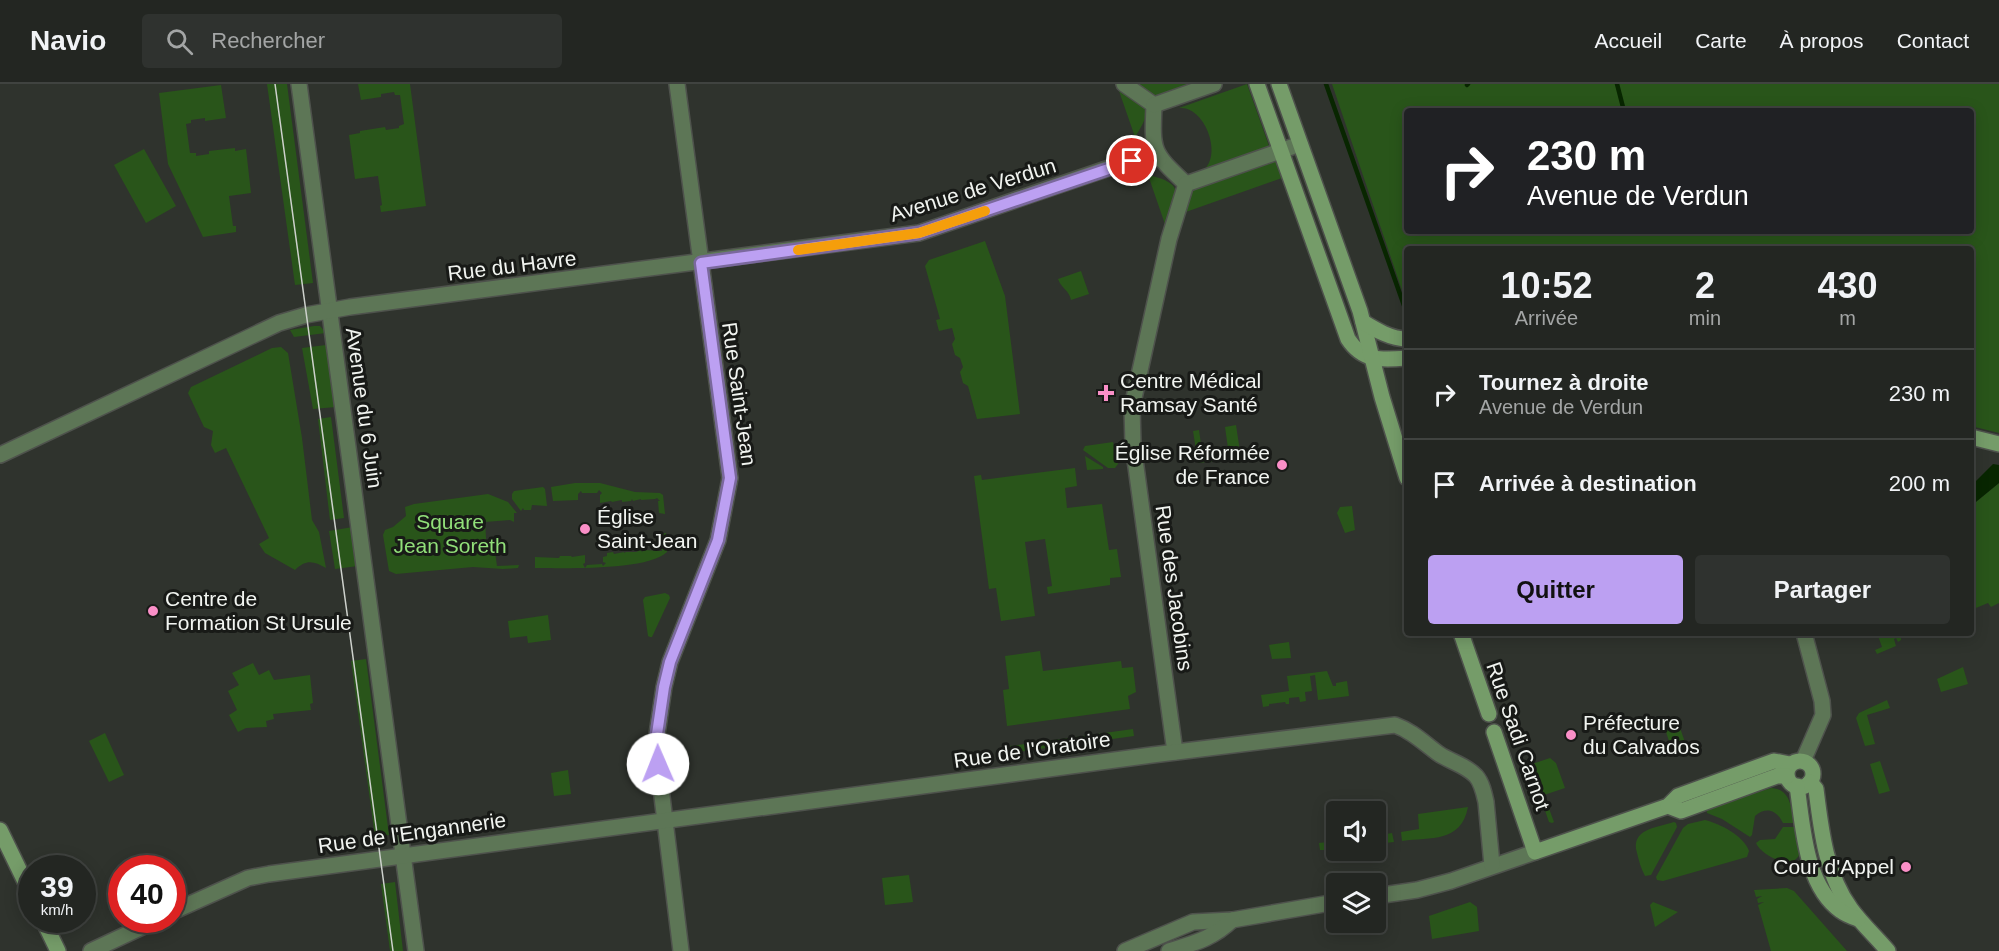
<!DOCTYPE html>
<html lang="fr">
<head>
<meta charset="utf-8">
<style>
	:root { --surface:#232622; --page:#2f322f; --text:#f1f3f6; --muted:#a3a5a5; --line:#404340; --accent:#bca0f2 }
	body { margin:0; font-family:Arial,sans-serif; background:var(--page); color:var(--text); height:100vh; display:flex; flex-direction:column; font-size:22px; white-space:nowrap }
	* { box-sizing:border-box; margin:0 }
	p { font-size:20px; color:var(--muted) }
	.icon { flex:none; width:33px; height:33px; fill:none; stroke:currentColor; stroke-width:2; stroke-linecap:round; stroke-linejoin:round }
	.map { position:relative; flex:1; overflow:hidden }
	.panel { position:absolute; left:1404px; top:162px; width:570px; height:390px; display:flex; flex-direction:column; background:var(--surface); border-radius:6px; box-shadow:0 3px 15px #0003,0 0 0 2px var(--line) }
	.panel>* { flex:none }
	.top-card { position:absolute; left:1404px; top:24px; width:570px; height:126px; border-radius:6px; box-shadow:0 3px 15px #0003,0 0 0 2px var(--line); background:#202124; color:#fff; overflow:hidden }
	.buttons { position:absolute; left:1326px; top:717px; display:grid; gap:12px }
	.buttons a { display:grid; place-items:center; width:60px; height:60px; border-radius:6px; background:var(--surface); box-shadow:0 3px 15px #0003,0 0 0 2px var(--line); font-size:30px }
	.speed { position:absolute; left:18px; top:771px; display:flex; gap:12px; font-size:30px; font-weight:700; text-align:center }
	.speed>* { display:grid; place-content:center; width:78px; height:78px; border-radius:50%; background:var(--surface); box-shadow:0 3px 15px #0003,0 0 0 2px var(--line); line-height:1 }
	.speed small { font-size:15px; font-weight:400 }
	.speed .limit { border:9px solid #d22; background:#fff; color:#111 }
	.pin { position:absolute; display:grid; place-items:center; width:51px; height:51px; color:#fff; margin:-26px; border:3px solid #fff; border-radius:50%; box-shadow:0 2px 6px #0007 }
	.me { position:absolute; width:66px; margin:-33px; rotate:359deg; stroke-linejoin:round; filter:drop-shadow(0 0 4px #0008) }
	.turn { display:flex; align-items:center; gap:21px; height:126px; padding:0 24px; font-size:27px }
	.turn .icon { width:78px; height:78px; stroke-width:2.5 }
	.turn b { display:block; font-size:42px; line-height:51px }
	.eta { display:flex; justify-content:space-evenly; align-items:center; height:102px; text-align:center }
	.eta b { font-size:36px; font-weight:700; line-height:42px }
	.cta { display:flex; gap:12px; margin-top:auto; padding:12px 24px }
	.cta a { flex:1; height:69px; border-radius:6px; background:var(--accent); color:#111; font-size:24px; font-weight:700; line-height:69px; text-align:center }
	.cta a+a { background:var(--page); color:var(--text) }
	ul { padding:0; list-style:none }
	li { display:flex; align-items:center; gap:18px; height:90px; padding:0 24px; border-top:2px solid var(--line) }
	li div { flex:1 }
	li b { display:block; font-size:22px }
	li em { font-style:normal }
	header { display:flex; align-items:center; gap:36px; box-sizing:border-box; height:84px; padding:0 30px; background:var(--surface); border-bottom:2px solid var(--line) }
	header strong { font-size:28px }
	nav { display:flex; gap:33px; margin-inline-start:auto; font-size:21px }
	.search { width:420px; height:54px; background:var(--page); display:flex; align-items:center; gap:15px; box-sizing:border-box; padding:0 21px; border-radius:6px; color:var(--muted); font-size:22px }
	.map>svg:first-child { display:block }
</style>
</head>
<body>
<header>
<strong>Navio</strong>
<div class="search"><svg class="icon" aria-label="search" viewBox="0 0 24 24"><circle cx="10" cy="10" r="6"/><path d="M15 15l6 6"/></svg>Rechercher</div>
<nav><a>Accueil</a><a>Carte</a><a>À propos</a><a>Contact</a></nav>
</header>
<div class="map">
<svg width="1999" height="867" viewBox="0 0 1999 867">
	<rect width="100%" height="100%" fill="#2f332d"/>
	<g fill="#29551a" fill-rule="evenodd">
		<path d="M 267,0 L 287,0 L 313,199 L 295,201 Z"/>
		<path d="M 358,0 L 410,0 L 426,122 L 381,128 L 380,122 L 382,121 L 378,92 L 355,95 L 349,51 L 360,49 L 360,47 L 385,43 L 386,46 L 399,44 L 399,42 L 404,40 L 400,11 L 395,11 L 394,8 L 381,10 L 381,13 L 361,16 Z"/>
		<path d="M 1137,0 L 1195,0 L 1158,13 Z"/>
		<path d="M 1247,0 L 1269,62 L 1202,87 C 1224,73 1205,21 1179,24 Z"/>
		<path d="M 1332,0 L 1999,0 L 1999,349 L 1971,342 L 1971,165 L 1407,165 L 1407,221 ZM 1407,27 L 1971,27 L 1971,147 L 1407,147 Z"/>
		<path d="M 221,1 L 226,34 L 205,37 L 205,34 L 191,36 L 191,39 L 186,40 L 190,69 L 196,69 L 196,72 L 209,70 L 209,67 L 235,64 L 235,67 L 246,65 L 251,109 L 229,112 L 233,142 L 236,142 L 236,148 L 203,153 L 168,80 L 159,9 Z"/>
		<path d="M 1122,3 C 1145,24 1155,23 1135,53 L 1119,7 Z"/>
		<path d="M 144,65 L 176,122 L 146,139 L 114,81 Z"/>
		<path d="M 1275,75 L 1282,94 L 1183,129 L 1191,105 Z"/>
		<path d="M 1148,91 C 1189,100 1176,113 1167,146 Z"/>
		<path d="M 985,157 L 1005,212 L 1020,330 L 977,335 L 968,302 L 963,299 L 960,288 L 963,283 L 960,274 L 955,271 L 952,260 L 955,255 L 952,244 L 939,247 L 936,236 L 940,235 L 925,182 L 929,176 Z"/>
		<path d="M 1081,187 L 1089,210 L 1071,216 C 1069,206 1061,204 1058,195 Z"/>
		<path d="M 314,242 L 320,242 L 326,249 L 294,253 L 290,246 Z"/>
		<path d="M 326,261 L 336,323 L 313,325 L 302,264 Z"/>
		<path d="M 281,263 L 288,269 L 302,354 L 312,436 L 319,448 L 326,484 C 314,477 306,475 295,486 L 265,469 L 259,460 L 269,454 L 226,364 L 215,369 L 211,361 L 213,347 L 204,343 L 188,309 L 191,303 L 272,264 Z"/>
		<path d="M 331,333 L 344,434 L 330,436 L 318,335 Z"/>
		<path d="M 1236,341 L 1241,374 L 1198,379 L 1193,347 L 1199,346 L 1202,367 L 1228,364 L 1225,343 Z"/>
		<path d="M 1113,358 L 1118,380 L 1115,384 L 1108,384 L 1083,366 L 1085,362 Z"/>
		<path d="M 1085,372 L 1103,383 L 1103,385 L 1087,386 Z"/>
		<path d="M 1075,384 L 1077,402 L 1065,404 L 1067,424 L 1102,420 L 1109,466 L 1117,465 L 1121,493 L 1110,494 L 1110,501 L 1048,510 L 1047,503 L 1052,502 L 1045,455 L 1025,458 L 1035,532 L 1001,537 L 996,504 L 989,505 L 974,392 L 981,391 L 982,396 Z"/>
		<path d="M 575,399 L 600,399 L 635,408 L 660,409 L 663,411 L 665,430 L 659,429 L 658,417 L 660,417 L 657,414 L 655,415 L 641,416 L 641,415 L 633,417 L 632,415 L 631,417 L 622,418 L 622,416 L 612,418 L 611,417 L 600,419 L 600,411 L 602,409 L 599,406 L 597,409 L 582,409 L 581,407 L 578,410 L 578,416 L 553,417 L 551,403 Z"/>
		<path d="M 1999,399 L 1999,519 L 1991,523 L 1988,519 L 1971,526 L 1971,422 Z"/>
		<path d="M 543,403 L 545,405 L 547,422 L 532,421 L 531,426 L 524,426 L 523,424 L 521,427 L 512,415 L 512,410 L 514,407 Z"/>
		<path d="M 488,410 L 508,418 L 517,429 L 514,429 L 514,438 L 510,436 L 485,438 L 487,468 L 495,468 L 497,482 L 519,481 L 518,484 L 503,485 L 473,483 L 396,490 L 389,487 L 383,451 L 385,446 L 393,443 L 406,432 L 405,423 L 414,420 Z"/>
		<path d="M 1352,422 L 1355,446 L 1345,449 L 1337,429 L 1340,423 Z"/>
		<path d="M 353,443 L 358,482 L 335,485 L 329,447 Z"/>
		<path d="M 665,449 L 666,449 L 667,468 C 648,487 562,484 535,484 L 535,473 L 559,474 L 560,472 L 571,472 L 572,473 L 585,471 L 585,479 L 583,480 L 585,484 L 587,481 L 602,480 L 603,482 L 606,479 L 603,478 L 603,473 L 607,472 L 607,469 L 613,468 L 614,470 L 624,468 L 624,469 L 626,468 L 636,468 L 641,466 L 642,468 L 644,466 L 662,467 L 661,451 Z"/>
		<path d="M 665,509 L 669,511 L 670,514 L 652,553 L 650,553 L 648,552 L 643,516 L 645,513 Z"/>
		<path d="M 548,531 L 551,556 L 528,559 L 527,552 L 510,554 L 508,537 Z"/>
		<path d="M 1877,549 L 1911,549 L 1901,553 L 1901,556 L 1898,558 L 1896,554 L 1894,555 L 1896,562 L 1877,570 L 1875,566 L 1882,563 Z"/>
		<path d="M 1289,558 L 1291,574 L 1272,575 L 1269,561 Z"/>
		<path d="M 1040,567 L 1043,587 L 1121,577 L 1122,584 L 1133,583 L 1136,608 L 1128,612 L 1130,625 L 1007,642 L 1003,606 L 1009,605 L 1005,572 Z"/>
		<path d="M 366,575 L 389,751 L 375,753 L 351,577 Z"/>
		<path d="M 253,579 L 259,591 L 269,586 L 274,596 L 310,591 L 313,619 L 310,620 L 311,626 L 273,630 L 274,635 L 266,637 L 267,643 L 246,644 L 238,648 L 229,631 L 237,626 L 228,607 L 239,601 L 232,589 Z"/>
		<path d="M 1963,583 L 1968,600 L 1941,608 L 1937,595 Z"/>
		<path d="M 1327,587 L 1333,602 L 1336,602 L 1336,599 L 1347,597 L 1349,612 L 1318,616 L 1315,591 L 1310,592 L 1312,607 L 1305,608 L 1306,617 L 1300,618 L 1299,613 L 1289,614 L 1289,620 L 1286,620 L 1285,618 L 1269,620 L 1269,622 L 1263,623 L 1261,611 L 1289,607 L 1287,592 Z"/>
		<path d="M 1887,616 L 1890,624 L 1867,631 L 1875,660 L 1865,662 L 1856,634 L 1859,629 Z"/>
		<path d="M 1679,641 L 1687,664 L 1678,667 L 1676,661 L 1671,663 L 1665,645 Z"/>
		<path d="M 1133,645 L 1134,652 L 1011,669 L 1010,662 Z"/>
		<path d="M 105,649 L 124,691 L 109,698 L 89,657 Z"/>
		<path d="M 1550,674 L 1556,679 L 1565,704 L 1544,711 L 1554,738 L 1552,739 L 1549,738 L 1529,681 Z"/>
		<path d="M 1880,677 L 1890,707 L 1879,710 L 1870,680 Z"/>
		<path d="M 568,686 L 571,710 L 554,712 L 551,689 Z"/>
		<path d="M 1771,704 C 1791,705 1791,724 1794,739 L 1783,739 C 1777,726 1766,722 1755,732 L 1752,751 L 1750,753 L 1722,735 L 1707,729 L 1707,725 Z"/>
		<path d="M 1468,723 C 1461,759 1431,753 1402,757 L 1401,748 L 1419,745 L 1418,730 Z"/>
		<path d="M 1705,736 C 1720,740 1743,751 1749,767 L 1747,773 L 1663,797 L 1657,796 L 1656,793 L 1683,744 L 1688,740 Z"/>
		<path d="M 1674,738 L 1676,739 L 1677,743 L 1651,791 L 1645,792 C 1641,785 1639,777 1637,769 C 1630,745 1656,744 1674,738 Z"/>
		<path d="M 1783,743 L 1795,743 C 1796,750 1801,761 1800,768 C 1796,788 1762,773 1756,759 L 1760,756 L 1775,755 Z"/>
		<path d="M 1392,749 L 1394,758 L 1376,760 L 1376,752 Z"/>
		<path d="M 1336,757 L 1336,766 L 1320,766 L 1319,759 Z"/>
		<path d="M 909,791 L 913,818 L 885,821 L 882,794 Z"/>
		<path d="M 395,798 L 403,867 L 390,867 L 381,800 Z"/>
		<path d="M 1787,804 L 1794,807 L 1847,867 L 1771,867 L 1758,821 L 1764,818 L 1758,819 L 1757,815 L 1762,812 L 1756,813 L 1754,806 Z"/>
		<path d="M 1470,818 L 1477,823 L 1479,847 L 1432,855 L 1429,832 Z"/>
		<path d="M 1653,818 L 1678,828 L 1655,843 L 1650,821 Z"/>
	</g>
	<path fill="#082600" d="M 1993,380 L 1999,381 L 1999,399 L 1971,422 L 1971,402 Z"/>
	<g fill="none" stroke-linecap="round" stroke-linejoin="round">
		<g stroke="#082600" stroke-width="4.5">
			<path d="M 1326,0 L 1407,230"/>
			<path d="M 1617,0 L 1624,27"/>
			<path d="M 1467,1 L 1468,0"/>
		</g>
		<g stroke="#4e524c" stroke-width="18">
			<g id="tertiary">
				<path d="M 299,0 L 416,867"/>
				<path d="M 677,0 L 730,394 L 718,456 L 670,578 L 664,603 L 657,650 L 658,680 L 681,867"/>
				<path d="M 1124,0 L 1154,21"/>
				<path d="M 1154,21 C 1152,68 1152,68 1186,100"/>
				<path d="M 1154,21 L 1214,0"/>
				<path d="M 1186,100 L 1300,60"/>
				<path d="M 0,371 L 279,239 L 306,231 L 350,223 L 919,149 L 1147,71 L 1159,75"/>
				<path d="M 1175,668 L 1133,361 L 1132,323 L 1169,155 L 1186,100"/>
				<path d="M 1803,677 L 1823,631 L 1822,617 L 1804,549"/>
				<path d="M 1376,812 L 1417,806 L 1451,797 L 1535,768"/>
				<path d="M 172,828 L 248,794 L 269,790 L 1152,671 L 1395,641 C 1412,647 1424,659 1439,670 C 1451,678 1466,681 1476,692 C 1482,699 1484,709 1486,718 L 1492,781"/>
				<path d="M 91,867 L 157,836"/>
				<path d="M 1125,867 L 1193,838 L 1232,836 L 1336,818"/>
				<path d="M 1169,867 C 1194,859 1212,855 1232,836"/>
			</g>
		</g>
		<g stroke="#4e524c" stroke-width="18">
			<g id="secondary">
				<path d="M 1257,0 L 1348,255 C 1363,278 1382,276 1407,274"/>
				<path d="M 1279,0 L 1360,227 L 1382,313 L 1407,394"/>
				<path d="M 1363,238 C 1376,246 1391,255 1407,255"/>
				<path d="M 1971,353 L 1999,360"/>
				<path d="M 1461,549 L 1489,630"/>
				<path d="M 1494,648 L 1535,768 L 1668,722 L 1678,712 L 1774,677 L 1790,680"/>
				<circle cx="1800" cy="690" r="13"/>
				<path d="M 1810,698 L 1816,705 C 1821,746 1826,791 1851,825 C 1862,840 1876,853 1888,867"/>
				<path d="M 1797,702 C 1803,742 1805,802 1841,827 C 1846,831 1852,833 1858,835"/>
				<path d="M 1668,722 L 1681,727 L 1777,692 L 1787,692"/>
				<path d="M 0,746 L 32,812"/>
				<path d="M 43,836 L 58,867"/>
			</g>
		</g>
		<use href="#tertiary" stroke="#5d7656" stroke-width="15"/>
		<use href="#secondary" stroke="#759c69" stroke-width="15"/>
		<path stroke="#cdd1cc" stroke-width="1.5" d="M 275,0 L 393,867"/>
	</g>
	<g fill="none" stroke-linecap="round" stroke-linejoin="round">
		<g stroke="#7a689d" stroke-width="15">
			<path id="route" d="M 658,680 L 657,650 L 664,603 L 670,578 L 718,456 L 730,394 L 701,179 L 919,149 L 1132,77"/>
		</g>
		<use href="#route" stroke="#bca0f2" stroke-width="10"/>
		<path stroke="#f59e0b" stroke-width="10" d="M 798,166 L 919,149 L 985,127"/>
	</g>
	<g fill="#fa8fc7" stroke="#181a17" stroke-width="2">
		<path d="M1103 300h6v6h6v6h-6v6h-6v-6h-6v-6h6z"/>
		<circle cx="1282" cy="381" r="6"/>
		<circle cx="585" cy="445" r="6"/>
		<circle cx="153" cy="527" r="6"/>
		<circle cx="1571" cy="651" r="6"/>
		<circle cx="1906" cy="783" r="6"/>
	</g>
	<g text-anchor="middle" stroke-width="6" stroke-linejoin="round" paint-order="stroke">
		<g font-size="21" fill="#f1f4f0" stroke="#181a17">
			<text transform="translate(973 106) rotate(-17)" y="7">Avenue de Verdun</text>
			<text transform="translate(512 182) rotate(-7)" y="7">Rue du Havre</text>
			<text transform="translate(739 310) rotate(82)" y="7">Rue Saint-Jean</text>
			<text transform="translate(364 324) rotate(82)" y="7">Avenue du 6 Juin</text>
			<text transform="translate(1174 504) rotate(82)" y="7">Rue des Jacobins</text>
			<text transform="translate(1518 652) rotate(71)" y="7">Rue Sadi Carnot</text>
			<text transform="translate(1032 666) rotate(-8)" y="7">Rue de l'Oratoire</text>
			<text transform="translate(412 749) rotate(-8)" y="7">Rue de l'Engannerie</text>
		</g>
		<g font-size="21" fill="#f1f4f0" stroke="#181a17" text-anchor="start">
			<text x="1120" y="304">Centre Médical<tspan x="1120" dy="24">Ramsay Santé</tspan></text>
			<text x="1270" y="376" text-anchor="end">Église Réformée<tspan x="1270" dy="24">de France</tspan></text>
			<text x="597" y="440">Église<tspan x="597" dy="24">Saint-Jean</tspan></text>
			<text x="165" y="522">Centre de<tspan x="165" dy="24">Formation St Ursule</tspan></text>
			<text x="1583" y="646">Préfecture<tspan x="1583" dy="24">du Calvados</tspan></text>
			<text x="1894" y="790" text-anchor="end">Cour d'Appel</text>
		</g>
		<g font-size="21" fill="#91df79" stroke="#181a17">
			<text x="450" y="445">Square<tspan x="450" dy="24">Jean Soreth</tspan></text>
		</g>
	</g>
</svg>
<div class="buttons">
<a><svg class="icon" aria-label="sound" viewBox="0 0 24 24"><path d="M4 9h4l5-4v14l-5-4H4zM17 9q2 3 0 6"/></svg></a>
<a><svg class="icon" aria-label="layers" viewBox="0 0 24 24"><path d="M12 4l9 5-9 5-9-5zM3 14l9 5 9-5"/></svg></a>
</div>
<div class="speed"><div>39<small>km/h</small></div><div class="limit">40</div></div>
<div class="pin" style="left:1132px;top:77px;background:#d93025"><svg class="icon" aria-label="arrive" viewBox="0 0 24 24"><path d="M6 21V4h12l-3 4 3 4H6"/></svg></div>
<svg class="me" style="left:658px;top:680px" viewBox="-20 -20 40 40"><circle r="19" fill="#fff"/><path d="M0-13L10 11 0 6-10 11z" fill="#bca0f2"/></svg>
<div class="top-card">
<div class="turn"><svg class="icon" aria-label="right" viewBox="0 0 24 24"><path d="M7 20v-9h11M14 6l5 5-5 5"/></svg><div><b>230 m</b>Avenue de Verdun</div></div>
</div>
<section class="panel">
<div class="eta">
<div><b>10:52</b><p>Arrivée</p></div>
<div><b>2</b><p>min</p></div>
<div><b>430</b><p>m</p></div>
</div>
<ul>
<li><svg class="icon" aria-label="right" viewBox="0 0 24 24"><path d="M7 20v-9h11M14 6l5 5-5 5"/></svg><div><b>Tournez à droite</b><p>Avenue de Verdun</p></div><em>230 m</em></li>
<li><svg class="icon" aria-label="arrive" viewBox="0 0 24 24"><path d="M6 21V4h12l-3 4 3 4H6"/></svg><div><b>Arrivée à destination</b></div><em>200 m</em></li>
</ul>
<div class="cta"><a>Quitter</a><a>Partager</a></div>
</section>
</div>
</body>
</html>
